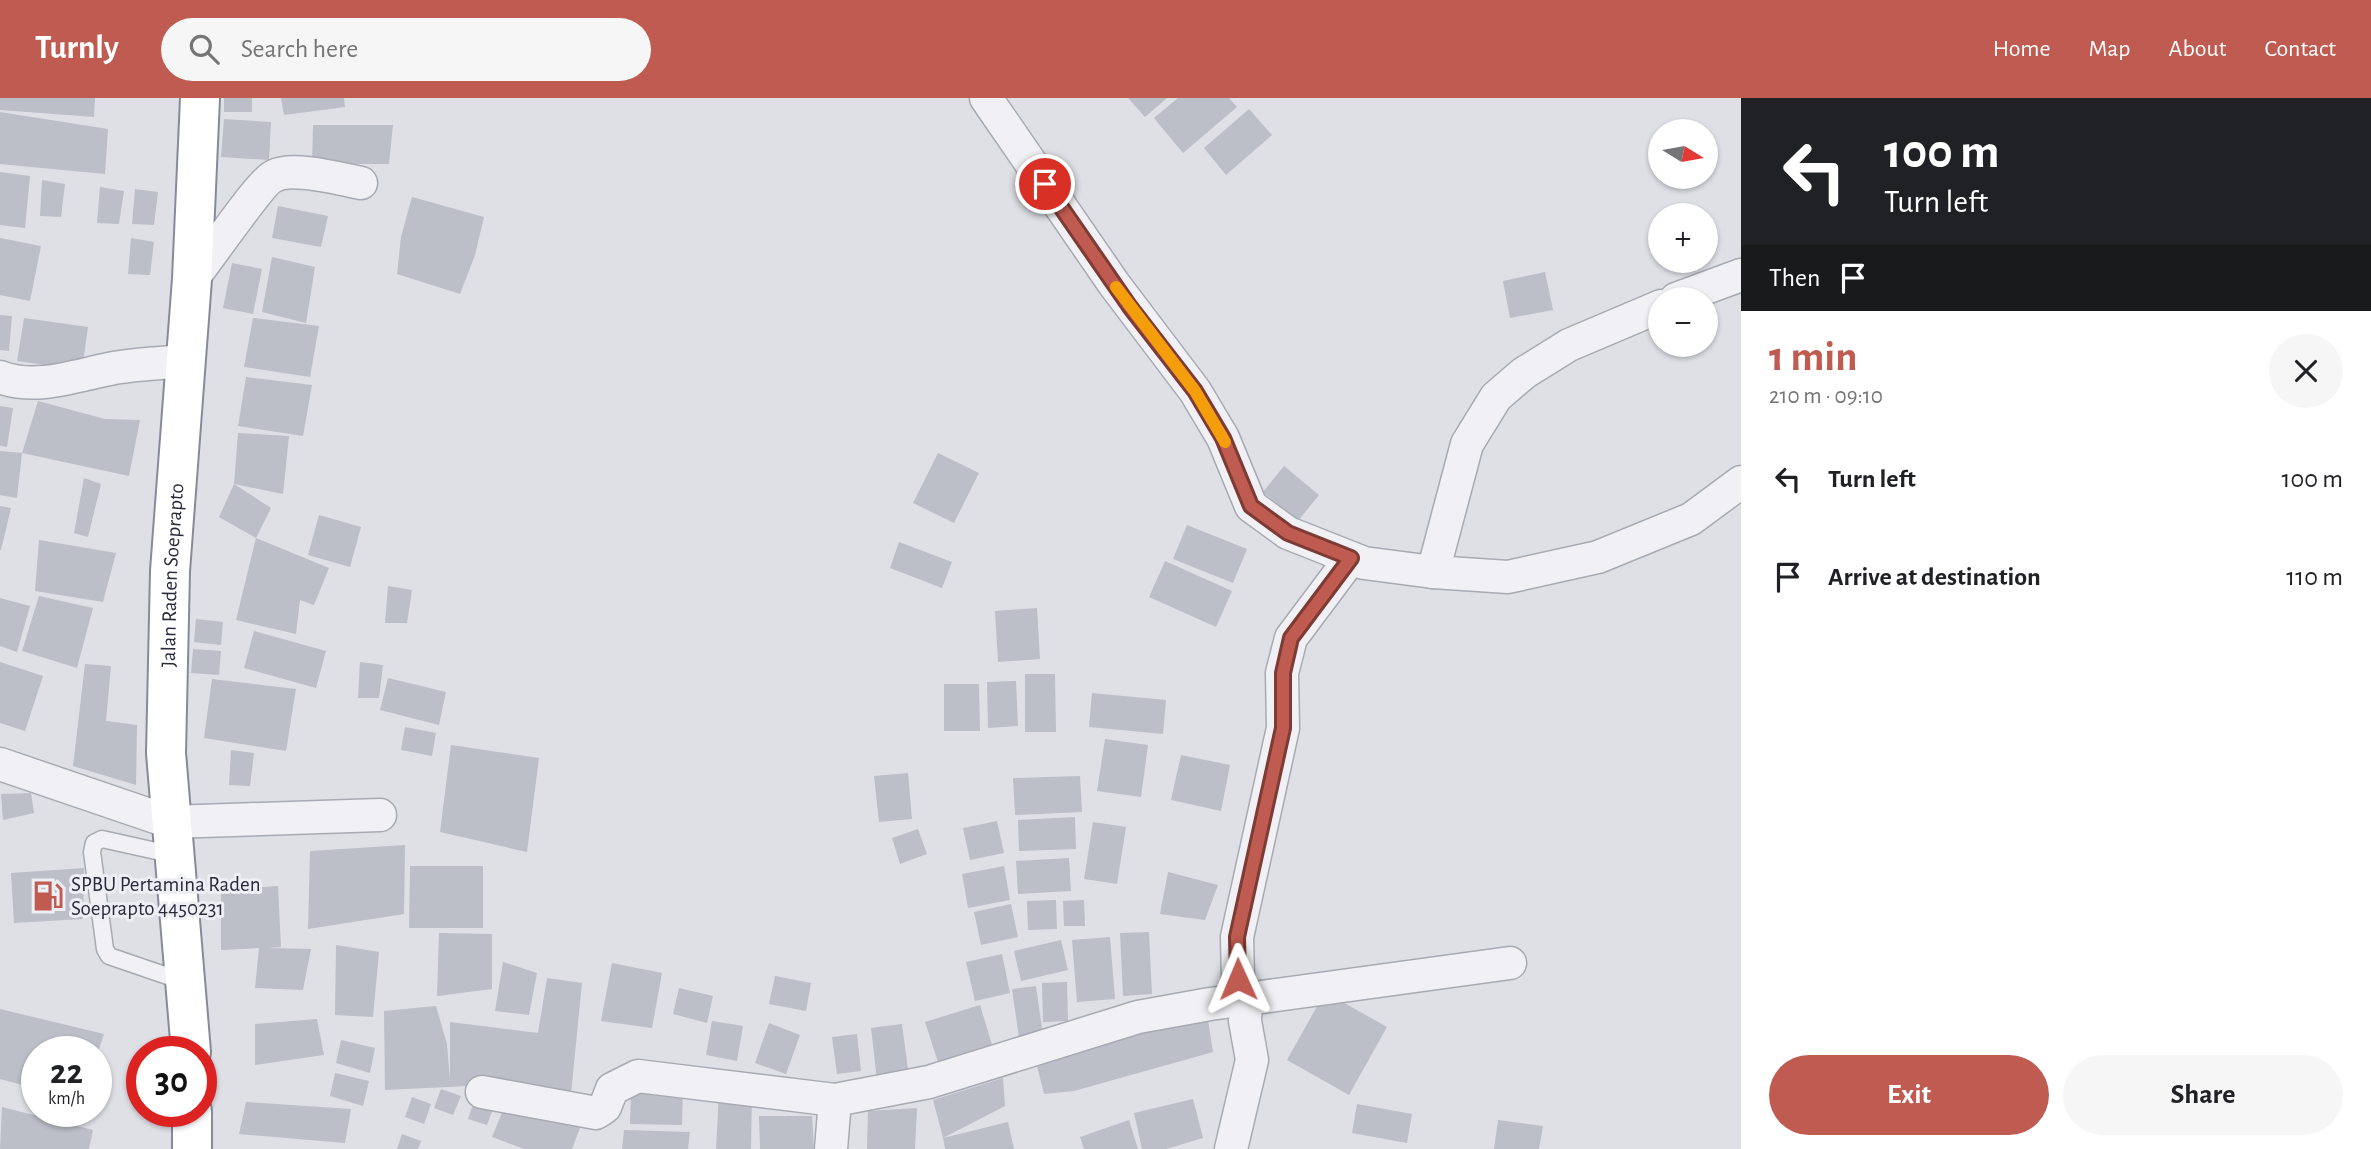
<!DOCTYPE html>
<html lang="en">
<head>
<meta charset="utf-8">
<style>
	:root { --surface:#fff; --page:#f6f6f6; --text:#202124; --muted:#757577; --accent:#bf5b50 }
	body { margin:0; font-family:"Alegreya Sans",sans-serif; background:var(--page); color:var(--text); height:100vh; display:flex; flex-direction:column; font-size:26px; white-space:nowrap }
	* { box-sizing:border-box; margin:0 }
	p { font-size:23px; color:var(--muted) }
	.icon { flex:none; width:38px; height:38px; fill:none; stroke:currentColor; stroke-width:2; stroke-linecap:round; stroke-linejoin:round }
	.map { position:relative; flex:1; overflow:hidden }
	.details { display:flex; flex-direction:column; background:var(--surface); width:630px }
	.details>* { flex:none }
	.hud { background:#202124; color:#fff; overflow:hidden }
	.needle { width:46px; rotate:101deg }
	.buttons { position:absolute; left:1648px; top:21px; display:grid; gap:14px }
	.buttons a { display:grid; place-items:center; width:70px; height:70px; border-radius:50%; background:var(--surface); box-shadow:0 2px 5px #0004; font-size:35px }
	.speed { position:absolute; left:21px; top:938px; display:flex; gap:14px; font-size:35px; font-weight:700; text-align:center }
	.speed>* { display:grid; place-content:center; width:91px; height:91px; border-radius:50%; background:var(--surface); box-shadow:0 2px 5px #0004; line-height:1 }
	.speed small { font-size:18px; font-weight:400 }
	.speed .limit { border:10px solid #d22; background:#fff; color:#111 }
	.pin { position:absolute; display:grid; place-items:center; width:60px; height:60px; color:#fff; margin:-30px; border:4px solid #fff; border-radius:50%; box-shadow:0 2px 7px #0007 }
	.me { position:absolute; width:77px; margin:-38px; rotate:359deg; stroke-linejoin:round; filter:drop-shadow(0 0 5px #0008) }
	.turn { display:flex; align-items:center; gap:24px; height:147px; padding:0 28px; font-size:32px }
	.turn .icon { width:91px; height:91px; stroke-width:2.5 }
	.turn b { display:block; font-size:49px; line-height:60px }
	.then { display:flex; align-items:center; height:66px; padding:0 28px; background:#0003; gap:14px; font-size:26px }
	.round { display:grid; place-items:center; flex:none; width:74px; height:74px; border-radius:37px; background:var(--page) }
	.headline { display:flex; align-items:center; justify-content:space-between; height:119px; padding:0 28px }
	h1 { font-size:42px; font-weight:700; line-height:52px; color:var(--accent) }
	.action { display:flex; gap:14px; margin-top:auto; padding:14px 28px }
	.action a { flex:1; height:80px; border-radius:42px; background:var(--accent); color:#fff; font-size:28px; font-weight:700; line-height:80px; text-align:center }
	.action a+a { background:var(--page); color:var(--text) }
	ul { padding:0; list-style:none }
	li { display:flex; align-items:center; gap:21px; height:98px; padding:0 28px }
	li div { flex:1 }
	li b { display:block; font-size:26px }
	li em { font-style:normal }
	header { display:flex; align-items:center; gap:42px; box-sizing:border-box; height:98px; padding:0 35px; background:var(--accent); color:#fff }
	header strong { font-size:33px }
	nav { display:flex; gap:38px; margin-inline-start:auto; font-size:24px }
	.search { width:490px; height:63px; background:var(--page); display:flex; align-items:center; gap:18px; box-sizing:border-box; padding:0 24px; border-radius:38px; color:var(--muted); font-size:26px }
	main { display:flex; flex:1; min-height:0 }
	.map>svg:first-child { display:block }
</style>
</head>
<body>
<header>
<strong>Turnly</strong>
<div class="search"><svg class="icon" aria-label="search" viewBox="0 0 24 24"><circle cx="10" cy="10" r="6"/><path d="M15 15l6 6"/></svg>Search here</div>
<nav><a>Home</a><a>Map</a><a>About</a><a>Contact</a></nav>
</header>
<main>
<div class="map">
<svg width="1741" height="1051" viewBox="0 0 1741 1051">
	<rect width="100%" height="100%" fill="#dee0e6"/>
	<g fill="#bcbec8">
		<path d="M 0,0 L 95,0 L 94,19 L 0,12 Z"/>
		<rect x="224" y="0" width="28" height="14"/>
		<path d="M 281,0 L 344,0 L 345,9 L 284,17 Z"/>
		<path d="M 1128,0 L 1167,0 L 1145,19 Z"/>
		<path d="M 1178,0 L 1229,0 L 1237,9 L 1183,55 L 1154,20 Z"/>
		<path d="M 1249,11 L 1272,37 L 1226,77 L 1204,50 Z"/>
		<path d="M 0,14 L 108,31 L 105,76 L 0,66 Z"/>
		<path d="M 224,21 L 271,24 L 269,62 L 221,59 Z"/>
		<path d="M 313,27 L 393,27 L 389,66 L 312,66 Z"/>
		<path d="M 0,74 L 30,78 L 25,130 L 0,127 Z"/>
		<path d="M 42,82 L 65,86 L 61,119 L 40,118 Z"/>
		<path d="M 100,89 L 124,93 L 119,126 L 97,125 Z"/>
		<path d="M 135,91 L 158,94 L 154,127 L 132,126 Z"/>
		<path d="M 412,99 L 484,119 L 475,157 L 460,196 L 397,176 L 401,139 Z"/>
		<path d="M 278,108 L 328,118 L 321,149 L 272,140 Z"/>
		<path d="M 0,140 L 41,148 L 30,203 L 0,197 Z"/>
		<path d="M 131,140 L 154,144 L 150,177 L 128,176 Z"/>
		<path d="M 272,159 L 315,169 L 306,225 L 262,214 Z"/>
		<path d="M 232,165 L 262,171 L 253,216 L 223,210 Z"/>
		<path d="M 1545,174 L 1553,212 L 1510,220 L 1503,183 Z"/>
		<path d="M 0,217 L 12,218 L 9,253 L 0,252 Z"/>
		<path d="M 24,220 L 88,229 L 82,272 L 17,263 Z"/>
		<path d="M 253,220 L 319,228 L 310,279 L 244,269 Z"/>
		<path d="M 246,279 L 312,287 L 303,338 L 238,328 Z"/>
		<path d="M 38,303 L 105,321 L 140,322 L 129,378 L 22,355 Z"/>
		<path d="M 0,308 L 13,310 L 7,349 L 0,348 Z"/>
		<path d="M 238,335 L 289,338 L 283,396 L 234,386 Z"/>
		<path d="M 0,353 L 22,355 L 17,400 L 0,397 Z"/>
		<path d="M 938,355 L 979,375 L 954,425 L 913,405 Z"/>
		<path d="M 1284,368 L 1319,397 L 1298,423 L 1263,394 Z"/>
		<path d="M 84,380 L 101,386 L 88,439 L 74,435 Z"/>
		<path d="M 234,386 L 271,410 L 256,440 L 219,419 Z"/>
		<path d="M 0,408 L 11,410 L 1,452 L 0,452 Z"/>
		<path d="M 319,417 L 361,429 L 350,469 L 308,457 Z"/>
		<path d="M 1187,427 L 1247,451 L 1233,485 L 1173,461 Z"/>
		<path d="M 256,440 L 329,470 L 314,507 L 300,502 L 296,536 L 236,522 Z"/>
		<path d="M 39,442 L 116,455 L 103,504 L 35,493 Z"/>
		<path d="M 899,444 L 952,464 L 942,490 L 890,470 Z"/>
		<path d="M 1165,463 L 1232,493 L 1216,529 L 1149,499 Z"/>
		<path d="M 388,488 L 412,492 L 407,525 L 385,525 Z"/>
		<path d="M 39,498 L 93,510 L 77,570 L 22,553 Z"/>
		<path d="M 0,500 L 30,508 L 17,554 L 0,548 Z"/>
		<path d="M 1037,510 L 1040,561 L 998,564 L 995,513 Z"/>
		<path d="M 196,521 L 223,524 L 221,547 L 194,544 Z"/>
		<path d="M 254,533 L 326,553 L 316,590 L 244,570 Z"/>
		<path d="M 193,551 L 221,553 L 219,577 L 191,575 Z"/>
		<path d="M 0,564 L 43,578 L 25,633 L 0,625 Z"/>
		<path d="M 360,564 L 383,567 L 379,600 L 358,600 Z"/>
		<path d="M 85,566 L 111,568 L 106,623 L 137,627 L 136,687 L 73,668 Z"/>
		<path d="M 1025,576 L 1055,576 L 1056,634 L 1025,634 Z"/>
		<path d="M 388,580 L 446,594 L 439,627 L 380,612 Z"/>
		<path d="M 212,581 L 296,591 L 286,653 L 204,640 Z"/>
		<path d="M 1016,583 L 1018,628 L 988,630 L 987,584 Z"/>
		<path d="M 944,586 L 979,586 L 980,633 L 944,633 Z"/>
		<path d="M 1092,595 L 1166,602 L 1163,636 L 1089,629 Z"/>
		<path d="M 405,629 L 436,635 L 432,658 L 401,652 Z"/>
		<path d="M 1105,641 L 1148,647 L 1141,699 L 1097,693 Z"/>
		<path d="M 451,647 L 539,660 L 527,754 L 440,734 Z"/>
		<path d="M 231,652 L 254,655 L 250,688 L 229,687 Z"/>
		<path d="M 1181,657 L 1230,667 L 1221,713 L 1171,702 Z"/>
		<path d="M 908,675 L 912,721 L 879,724 L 874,678 Z"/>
		<path d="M 1080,678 L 1082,714 L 1015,717 L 1013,680 Z"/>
		<path d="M 31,695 L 34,715 L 3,722 L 1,696 Z"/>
		<path d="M 1075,719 L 1076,751 L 1019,753 L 1018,722 Z"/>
		<path d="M 997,723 L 1004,755 L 970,762 L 963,730 Z"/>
		<path d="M 1093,724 L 1126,729 L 1117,786 L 1084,781 Z"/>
		<path d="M 918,731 L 927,756 L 900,766 L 892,740 Z"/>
		<path d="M 405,747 L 404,816 L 308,831 L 310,753 Z"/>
		<path d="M 1069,760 L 1071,793 L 1018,796 L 1016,763 Z"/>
		<path d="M 410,768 L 483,768 L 483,830 L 409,830 Z"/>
		<path d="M 1004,768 L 1010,802 L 968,810 L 962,776 Z"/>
		<path d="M 84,770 L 83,821 L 14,825 L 11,775 Z"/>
		<path d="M 1168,774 L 1218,787 L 1205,822 L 1160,816 Z"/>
		<path d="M 278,788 L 281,849 L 268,850 L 311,851 L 303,892 L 255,890 L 259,850 L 221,852 L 221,792 Z"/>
		<path d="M 1056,802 L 1057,831 L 1028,832 L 1027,803 Z"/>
		<path d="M 1084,802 L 1085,828 L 1064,828 L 1063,803 Z"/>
		<path d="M 1011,806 L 1018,839 L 981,847 L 974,814 Z"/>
		<path d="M 1149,834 L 1152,896 L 1123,898 L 1120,835 Z"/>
		<path d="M 439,835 L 492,836 L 492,891 L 437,898 Z"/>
		<path d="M 1110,839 L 1115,901 L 1077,904 L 1072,842 Z"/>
		<path d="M 1061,842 L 1068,872 L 1021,883 L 1014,853 Z"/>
		<path d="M 336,847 L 379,854 L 373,919 L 335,917 Z"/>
		<path d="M 1002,856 L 1010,895 L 975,903 L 966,864 Z"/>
		<path d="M 503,864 L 537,875 L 529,917 L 495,913 Z"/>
		<path d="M 612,865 L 662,875 L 652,930 L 601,923 Z"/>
		<path d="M 775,878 L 811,885 L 806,913 L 769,906 Z"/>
		<path d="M 547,880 L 582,885 L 570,1006 L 490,987 L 385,992 L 384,913 L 436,908 L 447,946 L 450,982 L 450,924 L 538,935 Z"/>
		<path d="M 1067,884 L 1068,923 L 1043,924 L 1042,885 Z"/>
		<path d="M 1036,888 L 1043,937 L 1019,940 L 1012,891 Z"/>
		<path d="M 679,890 L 713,898 L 707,925 L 673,916 Z"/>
		<path d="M 1325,894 L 1387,929 L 1349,997 L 1287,962 Z"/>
		<path d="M 980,907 L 993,950 L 939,967 L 925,924 Z"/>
		<path d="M 0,911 L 104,936 L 98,954 L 37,954 L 37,991 L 0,981 Z"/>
		<path d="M 1207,916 L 1213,954 L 1074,993 L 1044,996 L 1036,964 L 1135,930 Z"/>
		<path d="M 317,921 L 324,957 L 255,967 L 255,926 Z"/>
		<path d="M 712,923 L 743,928 L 737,963 L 706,957 Z"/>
		<path d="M 769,925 L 800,937 L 786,976 L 755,965 Z"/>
		<path d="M 902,926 L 909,979 L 877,982 L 871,930 Z"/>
		<path d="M 857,936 L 861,973 L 837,976 L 832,939 Z"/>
		<path d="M 341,942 L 375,950 L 370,975 L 336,965 Z"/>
		<path d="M 335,975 L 369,983 L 363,1008 L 330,998 Z"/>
		<path d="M 1003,980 L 1005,1008 L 943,1040 L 933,1002 Z"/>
		<path d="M 683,990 L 682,1027 L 630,1026 L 631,992 Z"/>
		<path d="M 441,991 L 461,998 L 453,1017 L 434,1010 Z"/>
		<path d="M 719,994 L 752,1001 L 751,1051 L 716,1051 Z"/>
		<path d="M 412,999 L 431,1006 L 424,1026 L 405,1019 Z"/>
		<path d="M 475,1001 L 494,1008 L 487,1027 L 468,1021 Z"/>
		<path d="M 1193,1001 L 1203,1040 L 1166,1051 L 1142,1051 L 1134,1015 Z"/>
		<path d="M 246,1004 L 351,1011 L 345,1045 L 239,1036 Z"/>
		<path d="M 506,1005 L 580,1030 L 572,1051 L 524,1051 L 492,1039 Z"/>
		<path d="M 1357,1006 L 1412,1016 L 1407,1045 L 1352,1035 Z"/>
		<path d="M 2,1009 L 93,1032 L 89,1051 L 0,1051 Z"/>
		<path d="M 917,1010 L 915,1051 L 867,1051 L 868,1013 Z"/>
		<path d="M 759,1018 L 812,1018 L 814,1051 L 760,1051 Z"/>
		<path d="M 1129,1022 L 1138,1051 L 1084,1051 L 1080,1039 Z"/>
		<path d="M 1498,1022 L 1543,1028 L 1539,1051 L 1494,1051 Z"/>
		<path d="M 1008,1024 L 1014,1051 L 945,1051 L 943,1040 Z"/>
		<path d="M 624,1032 L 690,1034 L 688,1051 L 622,1051 Z"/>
		<path d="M 402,1036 L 421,1043 L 418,1051 L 397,1051 Z"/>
	</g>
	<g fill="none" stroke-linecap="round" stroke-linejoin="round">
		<g stroke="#a8aab3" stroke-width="19">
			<path id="service" d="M 174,757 L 102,741 L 94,745 L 92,754 L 105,851 L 109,858 L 185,884"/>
		</g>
		<g stroke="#a8aab3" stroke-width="35">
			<g id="minor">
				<path d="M 986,0 L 1114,186 L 1195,293 L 1223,340 L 1251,408 L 1288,435 L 1364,465 L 1433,474 L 1467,346 L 1496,299 L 1524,275 L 1569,247 L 1661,208"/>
				<path d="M 192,181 C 208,162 260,84 274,78 C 293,68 340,81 361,85"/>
				<path d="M 1676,201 L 1741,177"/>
				<path d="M 0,279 C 37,293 77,277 114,270 C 137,266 162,265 185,263"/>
				<path d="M 1433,474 L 1508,479 L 1598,459 L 1691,421 L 1741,384"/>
				<path d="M 0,666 L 170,724 L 380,717"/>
				<path d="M 482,994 L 596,1015 L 605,1009 L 612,991 L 638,978 L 835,1002 L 929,984 L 1138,919 L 1210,906 L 1510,865"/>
				<path d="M 831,1051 L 835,1002"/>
				<path d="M 1231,1051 L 1252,962 L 1245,923 L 1246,903 L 1238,881 L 1237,839 L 1283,630 L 1282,575 L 1291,540 L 1351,460"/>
			</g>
		</g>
		<g stroke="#878a9b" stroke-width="42">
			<g id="trunk">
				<path id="s1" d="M 191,954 L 166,655 L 170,473 L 192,181 L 200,0"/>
				<path d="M 192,1051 L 192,1013"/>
			</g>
		</g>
		<use href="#service" stroke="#f1f1f5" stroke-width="16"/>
		<use href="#minor" stroke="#f1f1f5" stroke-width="32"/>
		<use href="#trunk" stroke="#fff" stroke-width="38"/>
	</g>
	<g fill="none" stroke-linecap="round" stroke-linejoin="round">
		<g stroke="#7c3b34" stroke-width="18">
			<path id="route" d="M 1045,86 L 1130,209 L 1195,293 L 1223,340 L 1251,408 L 1288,435 L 1351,460 L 1291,540 L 1283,575 L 1283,630 L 1237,839 L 1238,881"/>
		</g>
		<use href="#route" stroke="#bf5b50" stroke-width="12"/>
		<path stroke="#f59e0b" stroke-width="12" d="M 1116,189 L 1195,293 L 1225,344"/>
	</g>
	<defs>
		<g id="fuel-bare" transform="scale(2.415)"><path d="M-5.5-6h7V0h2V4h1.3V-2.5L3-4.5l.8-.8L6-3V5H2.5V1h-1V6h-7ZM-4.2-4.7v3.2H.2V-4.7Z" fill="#bf5b50" stroke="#eeeff4" stroke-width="2.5" paint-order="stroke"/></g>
	</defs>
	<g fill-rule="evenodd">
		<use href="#fuel-bare" x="48" y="798"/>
	</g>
	<g text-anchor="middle" stroke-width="6" stroke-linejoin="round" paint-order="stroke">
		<g font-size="21" fill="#292b3b" stroke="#eeeff4">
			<text dy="7" stroke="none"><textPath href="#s1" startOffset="478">Jalan Raden Soeprapto</textPath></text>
		</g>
		<g font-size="21" fill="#292b3b" stroke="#eeeff4" text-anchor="start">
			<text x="71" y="793">SPBU Pertamina Raden<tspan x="71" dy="24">Soeprapto 4450231</tspan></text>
		</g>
	</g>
</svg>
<div class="buttons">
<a><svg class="needle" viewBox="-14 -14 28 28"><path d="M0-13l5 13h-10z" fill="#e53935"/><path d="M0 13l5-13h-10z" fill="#757577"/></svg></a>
<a>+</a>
<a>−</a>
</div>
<div class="speed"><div>22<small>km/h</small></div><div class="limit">30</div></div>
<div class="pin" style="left:1045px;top:86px;background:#d93025"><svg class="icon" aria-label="arrive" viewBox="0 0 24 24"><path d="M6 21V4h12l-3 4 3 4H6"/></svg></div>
<svg class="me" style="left:1238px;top:881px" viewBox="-20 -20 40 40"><path d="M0-17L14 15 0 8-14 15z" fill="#bf5b50" stroke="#fff" stroke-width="4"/></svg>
</div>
<section class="details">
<div class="hud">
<div class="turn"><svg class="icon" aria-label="left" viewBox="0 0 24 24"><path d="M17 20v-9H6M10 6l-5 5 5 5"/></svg><div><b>100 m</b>Turn left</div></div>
<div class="then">Then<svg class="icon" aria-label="arrive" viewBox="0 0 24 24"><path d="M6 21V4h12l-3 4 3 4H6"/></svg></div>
</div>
<div class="headline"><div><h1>1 min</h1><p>210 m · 09:10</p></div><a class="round"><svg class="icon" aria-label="close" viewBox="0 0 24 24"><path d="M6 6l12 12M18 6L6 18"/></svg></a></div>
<ul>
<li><svg class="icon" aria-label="left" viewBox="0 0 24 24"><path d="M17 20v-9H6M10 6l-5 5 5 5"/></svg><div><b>Turn left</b></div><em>100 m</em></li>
<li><svg class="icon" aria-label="arrive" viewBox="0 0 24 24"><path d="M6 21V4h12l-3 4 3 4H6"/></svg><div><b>Arrive at destination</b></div><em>110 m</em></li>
</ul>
<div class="action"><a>Exit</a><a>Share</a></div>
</section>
</main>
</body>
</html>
